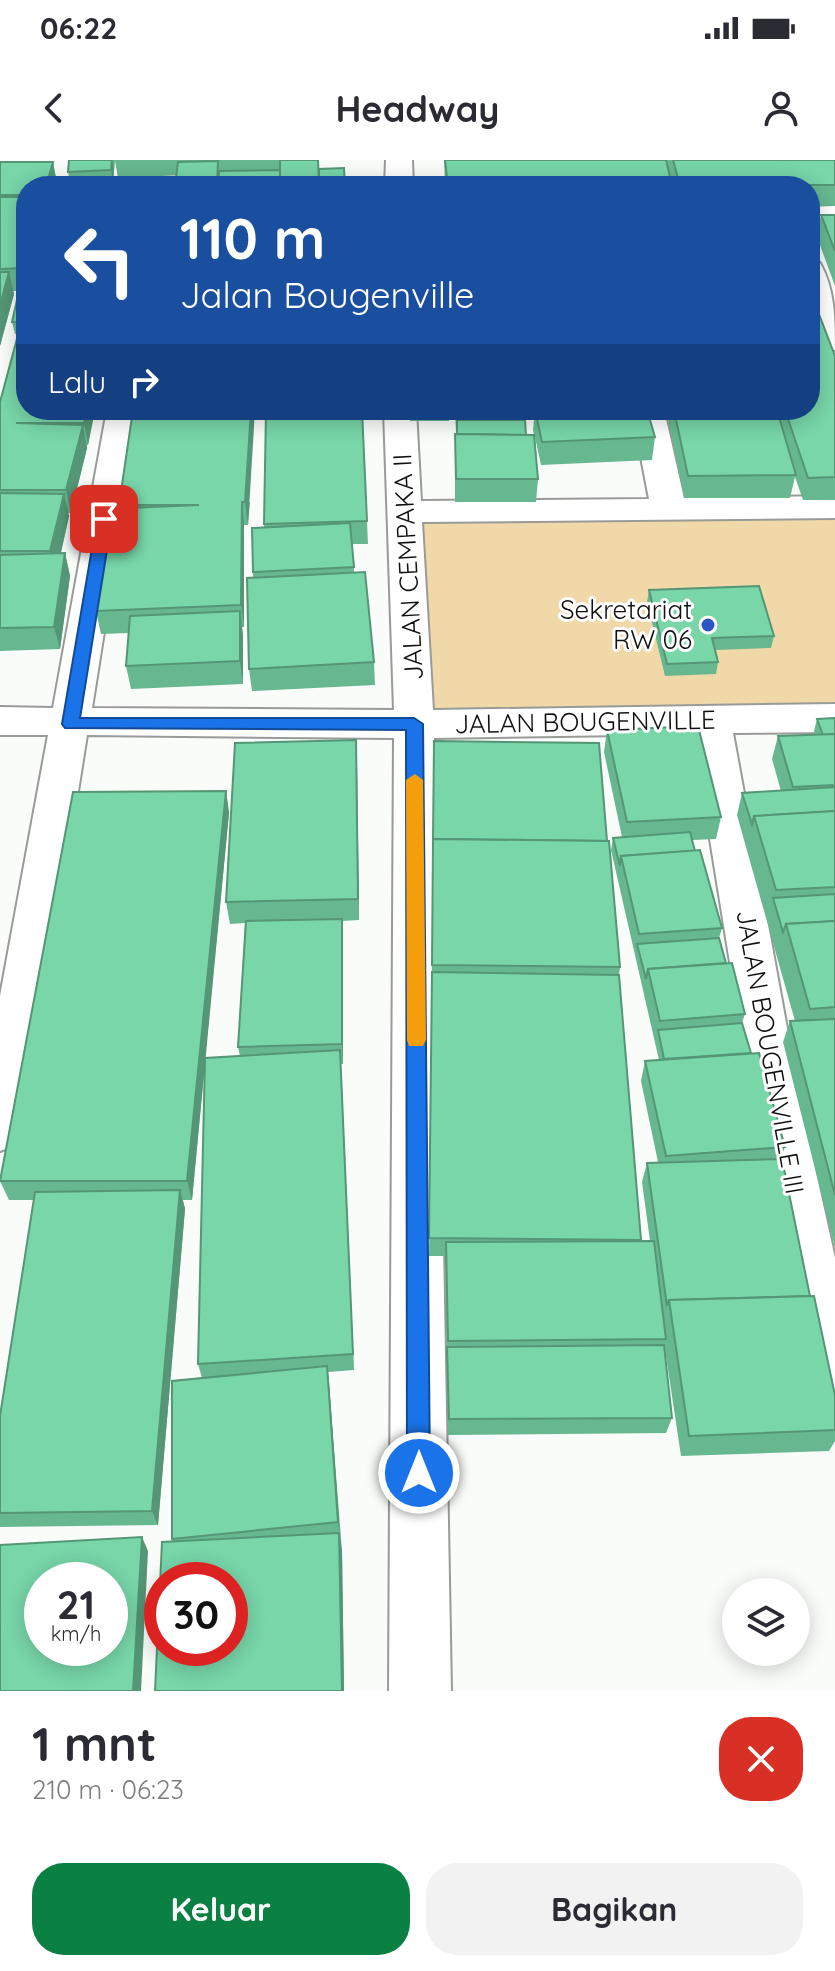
<!DOCTYPE html>
<html lang="id">
<head>
<meta charset="utf-8">
<style>
	:root { --surface:#fff; --page:#f2f2f3; --text:#2b2b33; --muted:#7c7c81; --accent:#0b8043 }
	body { margin:0; font-family:Quicksand,sans-serif; background:var(--page); color:var(--text); height:100vh; display:flex; flex-direction:column; font-size:30px; white-space:nowrap }
	* { box-sizing:border-box; margin:0 }
	p { font-size:26px; color:var(--muted) }
	.icon { flex:none; width:44px; height:44px; fill:none; stroke:currentColor; stroke-width:2; stroke-linecap:round; stroke-linejoin:round }
	.map { position:relative; height:1531px; overflow:hidden }
	.panel { display:flex; flex-direction:column; background:var(--surface); flex:1 }
	.panel>* { flex:none }
	.top-card { position:absolute; left:16px; top:16px; width:804px; height:244px; border-radius:32px; box-shadow:0 4px 20px #0003; background:#1a4fa0; color:#fff; overflow:hidden }
	.tools { position:absolute; left:722px; top:1418px; display:grid; gap:16px }
	.tools a { display:grid; place-items:center; width:88px; height:88px; border-radius:50%; background:var(--surface); box-shadow:0 4px 20px #0003; font-size:40px }
	.speed { position:absolute; left:24px; top:1402px; display:flex; gap:16px; font-size:40px; font-weight:700; text-align:center }
	.speed>* { display:grid; place-content:center; width:104px; height:104px; border-radius:50%; background:var(--surface); box-shadow:0 4px 20px #0003; line-height:1 }
	.speed small { font-size:20px; font-weight:400 }
	.speed .limit { border:12px solid #d22; background:#fff; color:#111 }
	.pin { position:absolute; display:grid; place-items:center; width:68px; height:68px; color:#fff; margin:-34px; border-radius:16px; box-shadow:0 4px 12px #0006 }
	.me { position:absolute; width:88px; margin:-44px; rotate:0deg; stroke-linejoin:round; filter:drop-shadow(0 0 6px #0008) }
	.turn { display:flex; align-items:center; gap:28px; height:168px; padding:0 32px; font-size:36px }
	.turn .icon { width:104px; height:104px; stroke-width:2.5 }
	.turn b { display:block; font-size:56px; line-height:68px }
	.then { display:flex; align-items:center; height:76px; padding:0 32px; background:#0003; gap:16px; font-size:30px }
	.round { display:grid; place-items:center; flex:none; width:84px; height:84px; border-radius:32px; background:var(--page) }
	.summary { display:flex; align-items:center; justify-content:space-between; height:136px; padding:0 32px }
	h1 { font-size:48px; font-weight:700; line-height:60px }
	.button { display:flex; gap:16px; margin-top:auto; padding:16px 32px }
	.button a { flex:1; height:92px; border-radius:32px; background:var(--accent); color:#fff; font-size:32px; font-weight:700; line-height:92px; text-align:center }
	.button a+a { background:var(--page); color:var(--text) }
	.status { display:flex; justify-content:space-between; align-items:center; height:56px; padding:0 40px; background:var(--surface); direction:ltr }
	.status svg { height:22px; fill:currentColor }
	header { display:flex; justify-content:space-between; align-items:center; height:104px; padding:0 32px; background:var(--surface); font-size:36px; font-weight:700 }
	.map>svg:first-child { display:block }
</style>
</head>
<body>
<div class="status"><b>06:22</b><svg viewBox="0 0 49 12"><path d="M0 12V9h3v3zM5 12V6h3v6zM10 12V3h3v9zM15 12V0h3v12zM26 1h20v11H26zM47 4h2v5h-2z"/></svg></div>
<header><svg class="icon" aria-label="back" viewBox="0 0 24 24"><path d="M15 5l-7 7 7 7"/></svg>Headway<svg class="icon" aria-label="person" viewBox="0 0 24 24"><circle cx="12" cy="8" r="4"/><path d="M4 21q1-7 8-7t8 7"/></svg></header>
<div class="map">
<svg width="835" height="1531" viewBox="0 0 835 1531">
	<rect width="100%" height="100%" fill="#f9fcf8"/>
	<path fill="#f0d8a8" d="M 835,347 L 835,558 L 414,564 L 406,352 Z"/>
	<g fill="none" stroke-linecap="round" stroke-linejoin="round">
		<g stroke="#999b98" stroke-width="4">
			<g id="minor">
				<path d="M 386,0 L 412,0 L 413,26 L 385,26 Z"/>
				<rect x="810" y="42" width="25" height="16"/>
				<path d="M 810,100 L 820,103 C 835,129 835,160 835,190 L 824,187 C 806,162 810,130 810,100 Z"/>
				<path d="M 107,250 L 139,250 L 92,548 L 394,550 L 384,250 L 416,250 L 421,341 L 649,339 L 632,250 L 664,250 L 684,338 L 835,336 L 835,358 L 422,362 L 433,550 L 835,544 L 835,572 L 733,573 L 801,945 L 835,1098 L 835,1248 L 816,1240 L 808,1221 L 753,945 L 693,574 L 434,578 L 451,1531 L 389,1531 L 394,578 L 87,575 L 24,970 L 17,985 L 0,991 L 0,836 L 48,575 L 0,575 L 0,547 L 53,548 Z"/>
			</g>
		</g>
		<use href="#minor" fill="#fff" fill-rule="evenodd"/>
	</g>
	<g fill="#67b891">
		<path d="M 69,0 L 318,0 L 319,9 L 118,18 L 115,1 L 113,22 L 70,23 L 68,12 Z"/>
		<path d="M 444,0 L 835,0 L 835,46 L 810,47 L 810,26 L 445,26 Z"/>
		<path d="M 0,2 L 53,2 L 57,24 L 57,26 L 26,26 L 26,250 L 95,250 L 88,285 L 87,285 L 87,288 L 71,353 L 68,353 L 69,356 L 61,393 L 65,393 L 70,416 L 60,489 L 0,491 L 0,242 L 18,174 L 15,174 L 12,162 L 19,131 L 13,131 L 14,134 L 0,186 Z"/>
		<path d="M 821,55 L 835,55 L 835,126 L 817,77 Z"/>
		<path d="M 835,196 L 835,340 L 803,340 L 795,317 L 790,338 L 684,338 L 666,250 L 810,250 Z"/>
		<path d="M 266,250 L 362,250 L 368,384 L 352,384 L 354,412 L 374,502 L 375,525 L 252,531 L 249,509 L 253,412 L 264,368 Z"/>
		<rect x="410" y="250" width="39" height="11"/>
		<path d="M 455,250 L 526,250 L 526,275 L 534,275 L 533,270 L 535,250 L 647,250 L 655,277 L 652,300 L 541,305 L 535,277 L 538,319 L 536,342 L 455,342 L 455,274 L 456,274 Z"/>
		<path d="M 250,342 L 248,365 L 244,365 L 244,467 L 242,467 L 243,524 L 131,529 L 126,506 L 129,473 L 101,474 L 96,451 L 119,348 L 119,345 Z"/>
		<path d="M 649,430 L 774,476 L 771,488 L 715,490 L 718,502 L 716,514 L 665,516 L 647,442 Z"/>
		<path d="M 835,558 L 835,1088 L 783,882 L 790,861 L 795,861 L 737,655 L 742,633 L 781,631 L 772,599 L 778,576 L 815,575 L 814,571 L 817,559 Z"/>
		<path d="M 607,570 L 721,657 L 716,679 L 692,680 L 722,768 L 719,778 L 726,803 L 745,854 L 742,863 L 751,893 L 785,987 L 780,999 L 810,1136 L 835,1235 L 835,1281 L 829,1291 L 681,1296 L 664,1183 L 672,1258 L 666,1273 L 448,1275 L 445,1096 L 429,1096 L 434,581 L 607,681 L 620,807 L 619,815 L 641,1081 L 650,1081 L 642,1022 L 647,1003 L 658,1002 L 641,921 L 645,901 L 659,900 L 611,690 L 613,678 L 622,677 L 604,592 Z"/>
		<path d="M 356,580 L 359,760 L 342,761 L 343,780 L 343,904 L 341,904 L 354,1210 L 328,1212 L 342,1391 L 344,1531 L 155,1531 L 172,1379 L 202,1218 L 198,1204 L 205,902 L 192,1040 L 183,1040 L 185,1049 L 158,1365 L 0,1367 L 0,1256 L 34,1040 L 9,1040 L 0,1021 L 226,631 L 229,653 L 205,898 L 240,896 L 238,887 L 245,763 L 230,764 L 226,742 Z"/>
	</g>
	<g fill="#549676">
		<path d="M 113,0 L 114,10 L 113,22 L 111,10 Z"/>
		<path d="M 53,2 L 57,24 L 57,26 L 46,26 Z"/>
		<path d="M 9,112 L 14,134 L 0,186 L 0,145 Z"/>
		<path d="M 86,250 L 95,250 L 88,285 L 84,263 Z"/>
		<path d="M 251,250 L 255,250 L 248,365 L 245,342 Z"/>
		<path d="M 83,265 L 87,288 L 71,353 L 66,330 Z"/>
		<path d="M 64,334 L 69,356 L 56,414 L 50,391 Z"/>
		<path d="M 242,342 L 244,365 L 244,467 L 241,445 Z"/>
		<path d="M 65,393 L 70,416 L 60,489 L 54,467 Z"/>
		<path d="M 240,451 L 243,474 L 243,524 L 240,501 Z"/>
		<path d="M 356,580 L 357,602 L 359,760 L 358,739 Z"/>
		<path d="M 226,631 L 229,653 L 192,1040 L 187,1021 Z"/>
		<path d="M 342,759 L 343,780 L 343,904 L 342,884 Z"/>
		<path d="M 340,890 L 341,910 L 354,1210 L 353,1194 Z"/>
		<path d="M 180,1030 L 185,1049 L 158,1365 L 152,1351 Z"/>
		<path d="M 327,1206 L 329,1222 L 340,1376 L 338,1362 Z"/>
		<path d="M 339,1373 L 342,1391 L 344,1531 L 342,1531 Z"/>
		<path d="M 142,1377 L 148,1391 L 141,1531 L 133,1531 Z"/>
	</g>
	<g fill="#78d6a9" stroke="#549676" stroke-width="2" fill-rule="evenodd">
		<path d="M 69,0 L 112,0 L 111,10 L 68,12 Z"/>
		<path d="M 280,0 L 318,0 L 319,26 L 280,26 Z"/>
		<path d="M 445,0 L 666,0 L 672,25 L 448,26 Z"/>
		<path d="M 673,0 L 835,0 L 835,25 L 680,25 Z"/>
		<path d="M 218,1 L 217,26 L 175,26 L 178,2 Z"/>
		<path d="M 0,2 L 53,2 L 46,26 L 26,26 L 26,35 L 0,35 Z"/>
		<path d="M 344,8 L 345,26 L 319,26 L 319,9 Z"/>
		<path d="M 280,10 L 280,26 L 218,26 L 219,11 Z"/>
		<path d="M 0,37 L 26,37 L 26,108 L 0,109 Z"/>
		<path d="M 821,55 L 835,55 L 835,91 Z"/>
		<path d="M 0,112 L 9,112 L 0,145 Z"/>
		<path d="M 21,122 L 26,122 L 26,156 L 23,156 L 21,162 L 12,162 Z"/>
		<path d="M 810,136 L 812,136 L 835,196 L 835,317 L 808,318 L 785,250 L 810,250 Z"/>
		<path d="M 23,156 L 26,156 L 26,250 L 86,250 L 84,263 L 16,263 L 83,265 L 66,330 L 0,330 L 0,242 Z"/>
		<path d="M 133,250 L 251,250 L 245,342 L 242,342 L 241,445 L 96,451 L 105,349 L 199,345 L 119,345 Z"/>
		<path d="M 266,250 L 362,250 L 367,361 L 264,364 Z"/>
		<path d="M 535,250 L 647,250 L 655,277 L 542,282 Z"/>
		<path d="M 674,250 L 777,250 L 796,315 L 688,316 Z"/>
		<path d="M 457,260 L 525,260 L 526,275 L 457,274 Z"/>
		<path d="M 455,274 L 534,275 L 538,319 L 456,319 Z"/>
		<path d="M 0,333 L 64,334 L 50,391 L 0,391 Z"/>
		<path d="M 350,363 L 354,407 L 253,412 L 252,368 Z"/>
		<path d="M 65,393 L 54,467 L 0,468 L 0,395 Z"/>
		<path d="M 365,412 L 374,502 L 249,509 L 247,418 Z"/>
		<path d="M 759,426 L 774,476 L 712,478 L 718,502 L 667,504 L 649,430 Z"/>
		<path d="M 240,451 L 240,501 L 126,506 L 130,456 Z"/>
		<path d="M 835,558 L 835,574 L 823,575 L 817,559 Z"/>
		<path d="M 698,566 L 721,657 L 627,662 L 607,570 Z"/>
		<path d="M 835,574 L 835,625 L 793,627 L 778,576 Z"/>
		<path d="M 356,580 L 358,739 L 226,742 L 235,583 Z"/>
		<path d="M 434,581 L 599,583 L 607,681 L 433,679 Z"/>
		<path d="M 835,627 L 835,651 L 754,656 L 752,664 L 742,633 Z"/>
		<path d="M 226,631 L 187,1021 L 0,1021 L 73,632 Z"/>
		<path d="M 835,651 L 835,727 L 776,730 L 754,656 Z"/>
		<path d="M 690,672 L 695,691 L 621,696 L 620,706 L 613,678 Z"/>
		<path d="M 433,679 L 609,681 L 620,807 L 432,805 Z"/>
		<path d="M 700,690 L 722,768 L 639,774 L 621,696 Z"/>
		<path d="M 835,734 L 835,761 L 786,764 L 783,772 L 773,738 Z"/>
		<path d="M 342,759 L 342,884 L 238,887 L 246,761 Z"/>
		<path d="M 835,761 L 835,847 L 810,849 L 786,764 Z"/>
		<path d="M 719,778 L 726,803 L 648,809 L 646,819 L 637,784 Z"/>
		<path d="M 732,803 L 745,854 L 660,861 L 648,809 Z"/>
		<path d="M 432,812 L 619,815 L 641,1080 L 429,1078 Z"/>
		<path d="M 835,859 L 835,1035 L 790,861 Z"/>
		<path d="M 742,863 L 751,893 L 664,899 L 658,870 Z"/>
		<path d="M 340,890 L 353,1194 L 198,1204 L 205,898 Z"/>
		<path d="M 759,893 L 785,987 L 666,996 L 645,901 Z"/>
		<path d="M 782,999 L 810,1136 L 669,1140 L 667,1146 L 647,1003 Z"/>
		<path d="M 180,1030 L 152,1351 L 0,1353 L 0,1256 L 35,1032 Z"/>
		<path d="M 654,1081 L 666,1179 L 448,1181 L 446,1082 Z"/>
		<path d="M 814,1136 L 835,1235 L 835,1270 L 689,1276 L 669,1140 Z"/>
		<path d="M 664,1185 L 672,1258 L 449,1259 L 447,1187 Z"/>
		<path d="M 327,1206 L 338,1362 L 172,1379 L 172,1221 Z"/>
		<path d="M 339,1373 L 342,1531 L 155,1531 L 162,1382 ZM 162,1420 L 230,1420 L 230,1488 L 162,1488 Z"/>
		<path d="M 142,1377 L 133,1531 L 0,1531 L 0,1385 ZM 42,1420 L 110,1420 L 110,1488 L 42,1488 Z"/>
	</g>
	<path fill="#1a73e8" stroke="#114b97" stroke-width="2" d="M 104,355 L 112,359 L 80,558 L 414,558 L 423,564 L 430,1313 L 427,1321 L 419,1324 L 411,1321 L 407,1313 L 406,570 L 65,568 L 62,564 L 97,359 Z"/>
	<path fill="#f59e0b" d="M 415,614 L 423,620 L 426,880 L 423,886 L 409,886 L 407,880 L 406,620 Z"/>
	<circle fill="#2b57c6" stroke="#fff" stroke-width="3" cx="708" cy="465" r="8"/>
	<g text-anchor="middle" stroke-width="6" stroke-linejoin="round" paint-order="stroke">
		<g font-size="26" fill="#101110" stroke="#fff">
			<text transform="translate(408 407) rotate(-93)" y="9">JALAN CEMPAKA II</text>
			<text transform="translate(585 562) rotate(-1)" y="9">JALAN BOUGENVILLE</text>
			<text transform="translate(770 892) rotate(80)" y="9">JALAN BOUGENVILLE III</text>
		</g>
		<g font-size="26" fill="#101110" stroke="#fff" text-anchor="end">
			<text x="692" y="459">Sekretariat<tspan x="692" dy="30">RW 06</tspan></text>
		</g>
	</g>
</svg>
<div class="tools">
<a><svg class="icon" aria-label="layers" viewBox="0 0 24 24"><path d="M12 4l9 5-9 5-9-5zM3 14l9 5 9-5"/></svg></a>
</div>
<div class="speed"><div>21<small>km/h</small></div><div class="limit">30</div></div>
<div class="pin" style="left:104px;top:359px;background:#d93025"><svg class="icon" aria-label="arrive" viewBox="0 0 24 24"><path d="M6 21V4h12l-3 4 3 4H6"/></svg></div>
<svg class="me" style="left:419px;top:1313px" viewBox="-20 -20 40 40"><circle r="17" fill="#1a73e8" stroke="#fff" stroke-width="3"/><path d="M0-11L8 9 0 5-8 9z" fill="#fff"/></svg>
<div class="top-card">
<div class="turn"><svg class="icon" aria-label="left" viewBox="0 0 24 24"><path d="M17 20v-9H6M10 6l-5 5 5 5"/></svg><div><b>110 m</b>Jalan Bougenville</div></div>
<div class="then">Lalu<svg class="icon" aria-label="right" viewBox="0 0 24 24"><path d="M7 20v-9h11M14 6l5 5-5 5"/></svg></div>
</div>
</div>
<section class="panel">
<div class="summary"><div><h1>1 mnt</h1><p>210 m · 06:23</p></div><a class="round" style="background:#d93025;color:#fff"><svg class="icon" aria-label="close" viewBox="0 0 24 24"><path d="M6 6l12 12M18 6L6 18"/></svg></a></div>
<div class="button"><a>Keluar</a><a>Bagikan</a></div>
</section>
</body>
</html>
